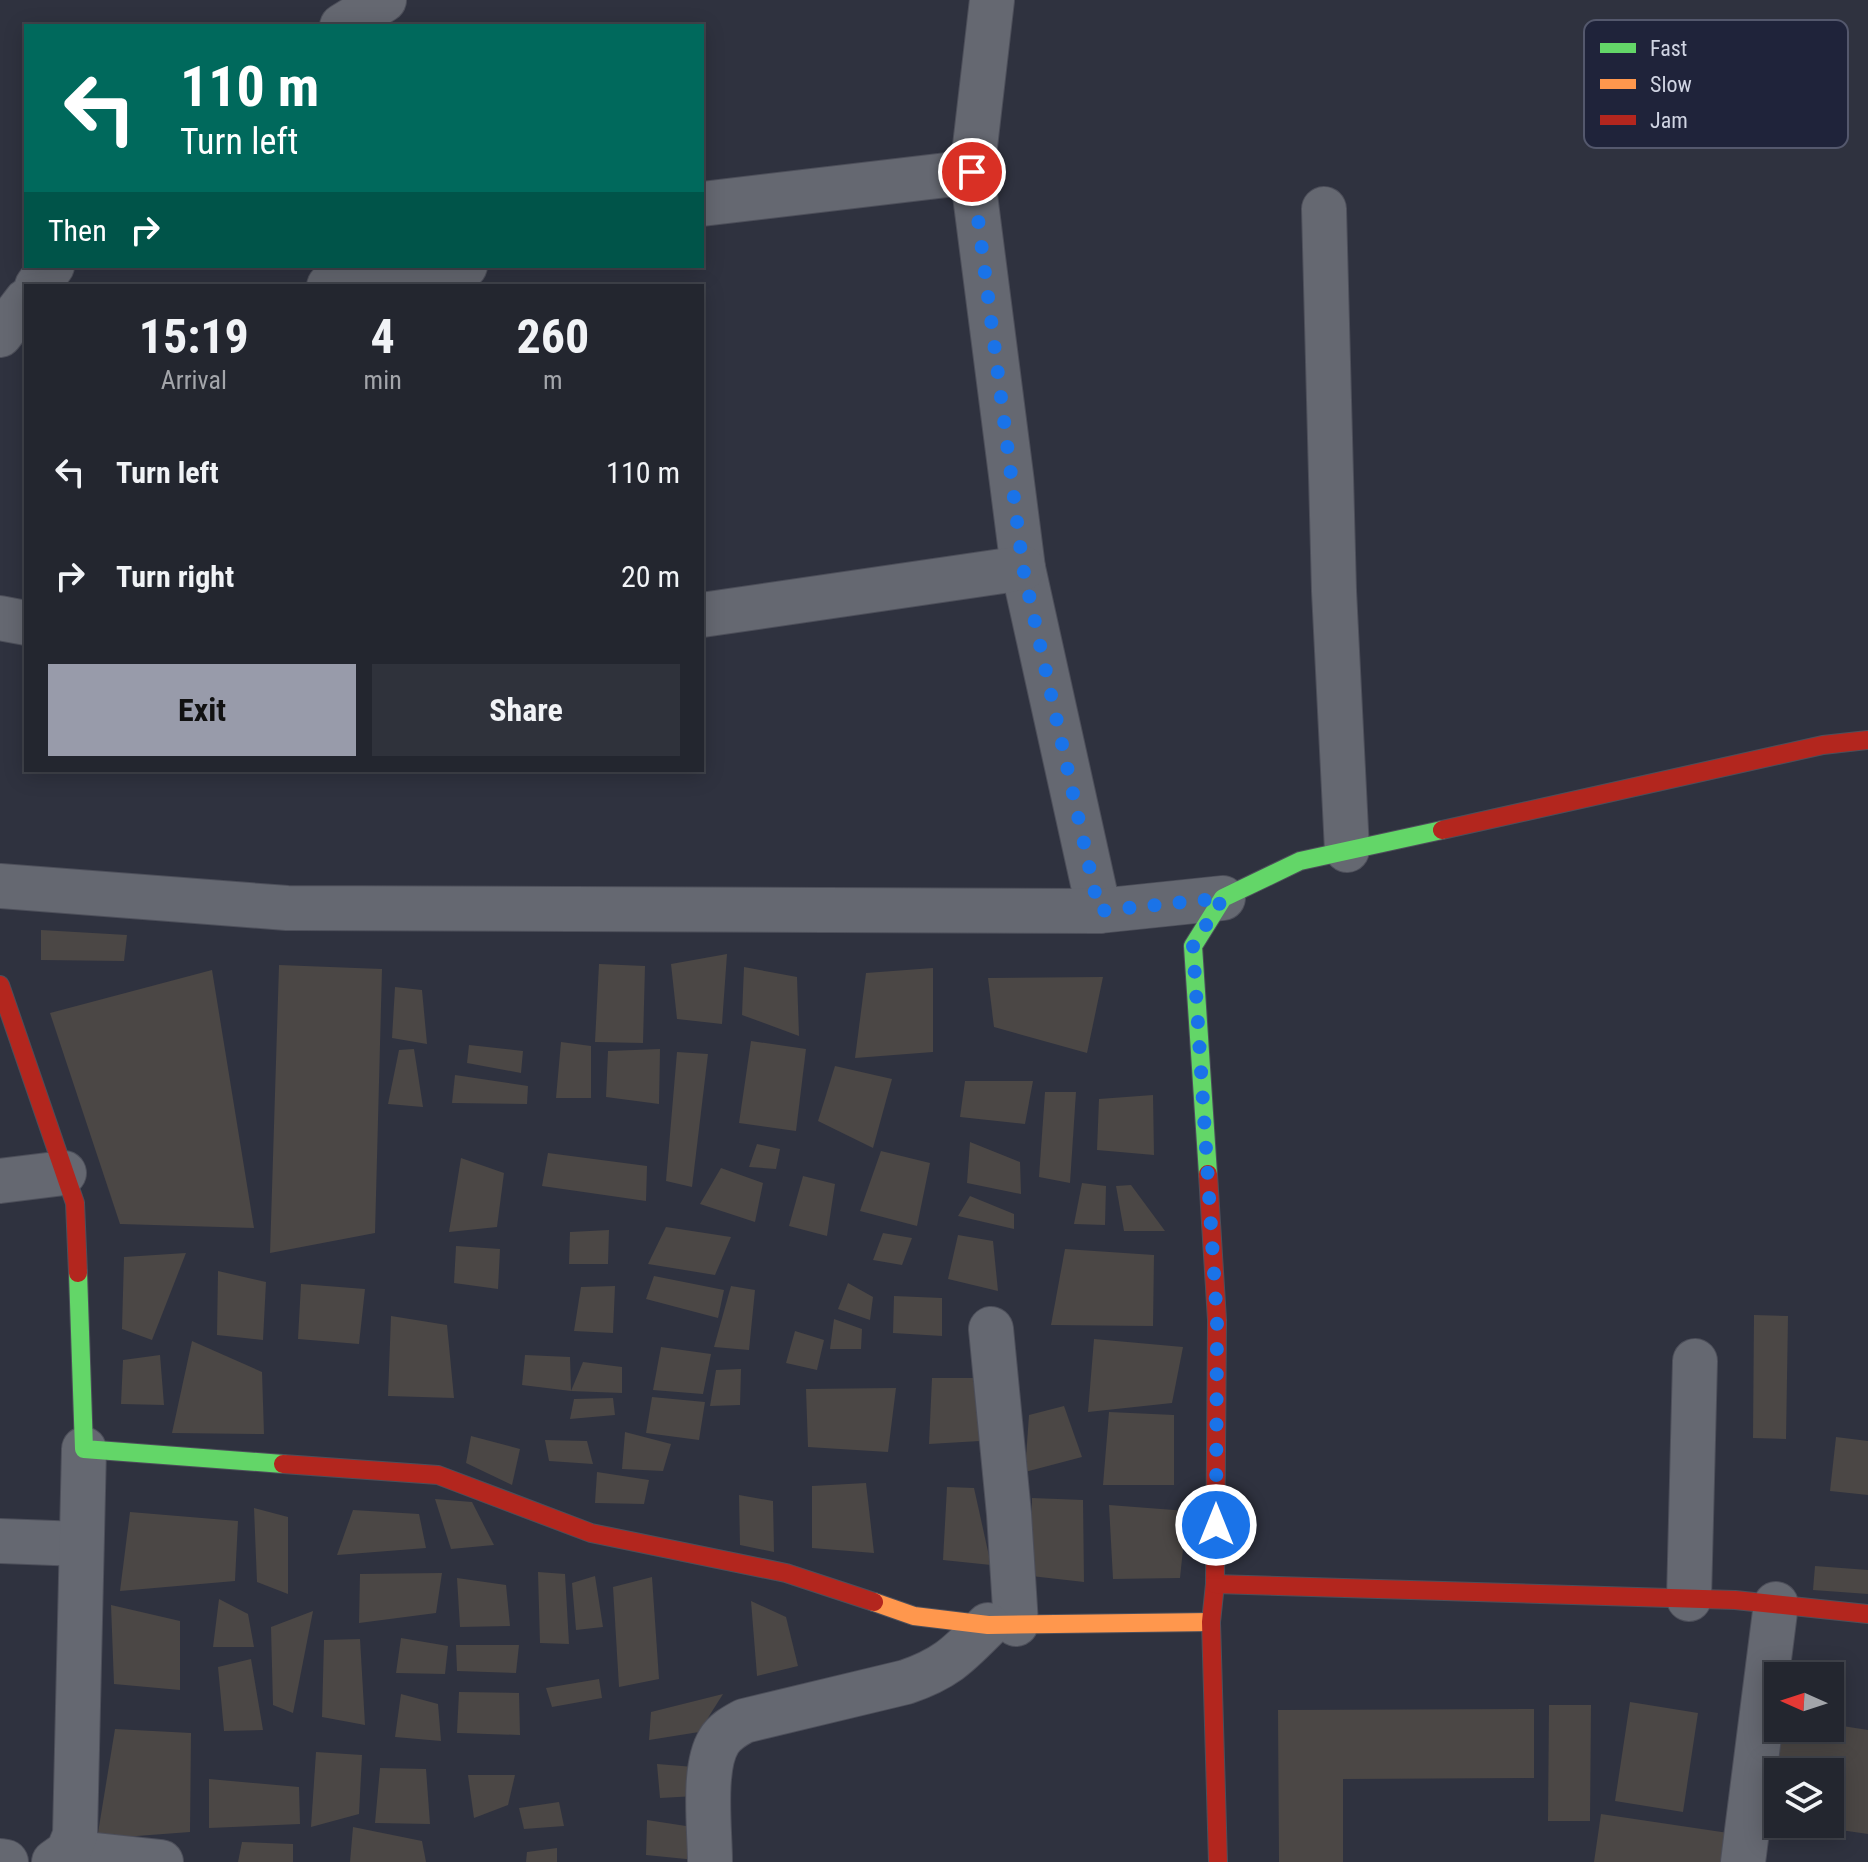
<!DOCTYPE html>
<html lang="en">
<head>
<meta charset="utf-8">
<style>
	:root { --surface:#23262f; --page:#2f323b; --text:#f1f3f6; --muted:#a3a5aa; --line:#40434b; --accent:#989baa }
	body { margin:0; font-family:"Roboto Condensed",sans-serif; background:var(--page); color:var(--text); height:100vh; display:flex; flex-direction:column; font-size:30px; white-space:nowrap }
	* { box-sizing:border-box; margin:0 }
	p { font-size:26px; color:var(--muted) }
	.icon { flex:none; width:44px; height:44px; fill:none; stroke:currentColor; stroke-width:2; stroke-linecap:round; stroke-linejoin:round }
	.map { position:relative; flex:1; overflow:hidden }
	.details { position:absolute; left:24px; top:284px; width:680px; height:488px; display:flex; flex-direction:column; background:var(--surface); border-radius:0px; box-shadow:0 4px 20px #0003,0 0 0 2px var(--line) }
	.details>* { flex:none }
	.guide { position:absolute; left:24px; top:24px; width:680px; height:244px; border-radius:0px; box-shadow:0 4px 20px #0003,0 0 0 2px var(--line); background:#00695c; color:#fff; overflow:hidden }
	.needle { width:52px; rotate:273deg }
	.tools { position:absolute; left:1764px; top:1662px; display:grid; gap:16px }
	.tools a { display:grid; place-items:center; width:80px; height:80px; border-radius:0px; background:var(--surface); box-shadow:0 4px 20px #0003,0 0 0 2px var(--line); font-size:40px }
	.pin { position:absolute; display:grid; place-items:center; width:68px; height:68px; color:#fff; margin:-34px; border:4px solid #fff; border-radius:50%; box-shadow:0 2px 8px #0007 }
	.me { position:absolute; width:88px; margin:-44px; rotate:0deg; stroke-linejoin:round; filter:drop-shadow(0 0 6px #0008) }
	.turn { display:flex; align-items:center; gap:28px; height:168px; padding:0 24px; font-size:36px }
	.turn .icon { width:104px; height:104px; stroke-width:2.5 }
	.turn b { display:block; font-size:56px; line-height:68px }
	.then { display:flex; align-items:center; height:76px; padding:0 24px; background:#0003; gap:16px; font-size:30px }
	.eta { display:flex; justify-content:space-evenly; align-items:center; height:136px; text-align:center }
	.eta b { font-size:48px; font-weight:700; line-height:56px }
	.button { display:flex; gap:16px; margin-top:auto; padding:16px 24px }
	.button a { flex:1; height:92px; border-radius:0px; background:var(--accent); color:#111; font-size:32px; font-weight:700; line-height:92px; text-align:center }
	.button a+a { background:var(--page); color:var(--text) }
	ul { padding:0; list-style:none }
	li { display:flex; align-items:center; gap:24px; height:104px; padding:0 24px }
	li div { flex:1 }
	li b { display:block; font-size:30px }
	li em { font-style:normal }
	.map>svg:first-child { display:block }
</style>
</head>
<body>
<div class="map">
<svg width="1868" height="1862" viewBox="0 0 1868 1862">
	<rect width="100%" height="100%" fill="#2f323f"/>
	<g fill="#4b4745">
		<path d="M 41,930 L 127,935 L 124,961 L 41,960 Z"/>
		<path d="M 727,954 L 722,1024 L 677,1019 L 671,964 Z"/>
		<path d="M 599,964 L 645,966 L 643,1043 L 595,1042 Z"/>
		<path d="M 279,965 L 382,969 L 375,1233 L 270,1253 Z"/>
		<path d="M 744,967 L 797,977 L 799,1036 L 742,1015 Z"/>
		<path d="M 933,968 L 933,1052 L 855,1058 L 866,973 Z"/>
		<path d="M 212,970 L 254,1228 L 120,1224 L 50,1013 Z"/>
		<path d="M 1103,977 L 1087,1053 L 994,1027 L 988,978 Z"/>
		<path d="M 395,987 L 422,990 L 427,1044 L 392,1038 Z"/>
		<path d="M 751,1041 L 806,1049 L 796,1131 L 739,1123 Z"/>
		<path d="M 561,1042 L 591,1046 L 591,1098 L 556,1098 Z"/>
		<path d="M 469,1045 L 523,1051 L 521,1073 L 467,1063 Z"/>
		<path d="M 414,1049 L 423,1107 L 388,1104 L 399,1050 Z"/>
		<path d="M 660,1049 L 659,1104 L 606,1097 L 608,1051 Z"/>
		<path d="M 677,1052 L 708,1054 L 692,1187 L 666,1181 Z"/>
		<path d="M 835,1066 L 892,1079 L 873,1148 L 818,1121 Z"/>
		<path d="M 455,1075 L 528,1086 L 527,1104 L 452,1103 Z"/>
		<path d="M 965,1081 L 1033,1081 L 1025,1124 L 960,1117 Z"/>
		<path d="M 1045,1092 L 1076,1092 L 1070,1183 L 1039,1177 Z"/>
		<path d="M 1153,1095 L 1154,1155 L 1097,1150 L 1099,1099 Z"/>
		<path d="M 970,1142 L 1020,1162 L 1021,1194 L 967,1183 Z"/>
		<path d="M 757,1144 L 780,1149 L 776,1169 L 749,1167 Z"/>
		<path d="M 881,1151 L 930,1163 L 917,1226 L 860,1211 Z"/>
		<path d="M 548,1153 L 647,1166 L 646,1201 L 542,1186 Z"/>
		<path d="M 461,1158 L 504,1173 L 497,1227 L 449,1232 Z"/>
		<path d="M 721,1168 L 763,1183 L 755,1222 L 700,1204 Z"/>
		<path d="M 803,1176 L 835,1184 L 827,1236 L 789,1226 Z"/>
		<path d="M 1082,1183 L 1106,1186 L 1105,1225 L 1074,1224 Z"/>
		<path d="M 1131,1185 L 1165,1231 L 1124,1231 L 1116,1186 Z"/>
		<path d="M 970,1196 L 1014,1214 L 1014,1229 L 958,1216 Z"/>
		<path d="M 666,1227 L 731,1237 L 715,1275 L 648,1264 Z"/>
		<path d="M 609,1230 L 608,1264 L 569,1264 L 570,1232 Z"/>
		<path d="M 883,1233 L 912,1238 L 902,1265 L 873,1260 Z"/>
		<path d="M 958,1235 L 993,1241 L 998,1291 L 948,1279 Z"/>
		<path d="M 456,1246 L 500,1249 L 498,1289 L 454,1283 Z"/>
		<path d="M 1065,1249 L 1154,1255 L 1153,1326 L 1051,1325 Z"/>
		<path d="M 186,1253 L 152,1340 L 122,1329 L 124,1257 Z"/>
		<path d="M 218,1271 L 266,1282 L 263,1340 L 217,1335 Z"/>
		<path d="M 654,1276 L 724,1290 L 718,1318 L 646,1299 Z"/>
		<path d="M 848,1283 L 873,1297 L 870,1320 L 838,1309 Z"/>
		<path d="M 301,1284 L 365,1289 L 359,1344 L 298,1339 Z"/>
		<path d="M 615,1286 L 613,1333 L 574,1331 L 581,1287 Z"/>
		<path d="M 731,1286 L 755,1290 L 749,1350 L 714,1347 Z"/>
		<path d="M 894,1296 L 942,1298 L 942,1336 L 893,1333 Z"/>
		<path d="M 1754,1315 L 1788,1316 L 1786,1439 L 1753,1438 Z"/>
		<path d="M 391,1316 L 447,1325 L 454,1398 L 388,1396 Z"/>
		<path d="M 834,1319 L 862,1329 L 861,1349 L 830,1349 Z"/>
		<path d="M 795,1331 L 824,1340 L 817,1370 L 786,1363 Z"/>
		<path d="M 1094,1339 L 1183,1347 L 1172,1403 L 1088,1412 Z"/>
		<path d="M 192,1341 L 262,1372 L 264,1434 L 172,1433 Z"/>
		<path d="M 661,1347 L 711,1354 L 703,1394 L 653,1390 Z"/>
		<path d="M 160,1355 L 164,1405 L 121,1404 L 123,1360 Z"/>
		<path d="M 525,1355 L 570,1357 L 571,1391 L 522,1385 Z"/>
		<path d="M 583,1362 L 622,1367 L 622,1393 L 571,1391 Z"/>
		<path d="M 741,1369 L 740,1405 L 710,1406 L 716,1370 Z"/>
		<path d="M 932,1378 L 983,1378 L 980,1441 L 929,1444 Z"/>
		<path d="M 896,1388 L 888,1452 L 808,1447 L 806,1389 Z"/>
		<path d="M 652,1397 L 705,1402 L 699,1440 L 646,1433 Z"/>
		<path d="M 613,1398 L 615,1415 L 570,1419 L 574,1399 Z"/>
		<path d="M 1064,1406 L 1082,1457 L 1025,1472 L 1029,1415 Z"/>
		<path d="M 1109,1412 L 1174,1415 L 1174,1485 L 1103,1485 Z"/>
		<path d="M 625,1432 L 671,1444 L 663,1471 L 622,1469 Z"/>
		<path d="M 471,1436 L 520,1449 L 512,1485 L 466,1463 Z"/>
		<path d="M 1836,1437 L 1868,1441 L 1868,1495 L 1830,1491 Z"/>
		<path d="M 545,1440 L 587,1441 L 593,1464 L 549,1461 Z"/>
		<path d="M 597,1472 L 649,1480 L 644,1504 L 595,1503 Z"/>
		<path d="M 866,1483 L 874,1553 L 812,1548 L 812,1486 Z"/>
		<path d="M 947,1487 L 974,1488 L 991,1565 L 943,1560 Z"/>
		<path d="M 739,1495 L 773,1501 L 774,1552 L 740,1545 Z"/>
		<path d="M 1032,1498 L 1083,1500 L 1084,1582 L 1031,1576 Z"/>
		<path d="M 435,1499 L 472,1502 L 494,1545 L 451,1549 Z"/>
		<path d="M 1109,1505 L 1187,1511 L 1180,1578 L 1113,1579 Z"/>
		<path d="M 254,1508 L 288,1517 L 288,1594 L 257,1582 Z"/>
		<path d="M 353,1510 L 419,1514 L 426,1548 L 337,1555 Z"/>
		<path d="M 130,1512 L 238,1521 L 235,1581 L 120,1591 Z"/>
		<path d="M 1815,1566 L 1868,1570 L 1868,1594 L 1813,1590 Z"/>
		<path d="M 538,1572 L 565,1574 L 569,1644 L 540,1643 Z"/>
		<path d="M 442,1573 L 436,1613 L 359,1623 L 360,1574 Z"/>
		<path d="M 595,1576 L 603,1627 L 576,1630 L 572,1583 Z"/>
		<path d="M 652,1577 L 659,1679 L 619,1687 L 613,1587 Z"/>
		<path d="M 457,1578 L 506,1585 L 510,1626 L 460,1627 Z"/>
		<path d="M 219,1599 L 248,1614 L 254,1647 L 213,1647 Z"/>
		<path d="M 751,1601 L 786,1617 L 798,1666 L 757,1676 Z"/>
		<path d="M 111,1605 L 180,1621 L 180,1690 L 114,1684 Z"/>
		<path d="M 313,1611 L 293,1713 L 273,1705 L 271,1627 Z"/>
		<path d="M 401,1638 L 448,1646 L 445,1674 L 396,1673 Z"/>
		<path d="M 360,1639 L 365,1725 L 322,1717 L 324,1640 Z"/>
		<path d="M 456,1645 L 519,1645 L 516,1673 L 457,1671 Z"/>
		<path d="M 251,1659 L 263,1730 L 224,1731 L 218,1667 Z"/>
		<path d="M 599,1679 L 602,1698 L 552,1707 L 546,1688 Z"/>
		<path d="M 459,1692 L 519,1693 L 520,1735 L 457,1733 Z"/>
		<path d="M 401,1694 L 438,1704 L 441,1741 L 395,1737 Z"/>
		<path d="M 723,1694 L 699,1732 L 649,1740 L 651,1712 Z"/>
		<path d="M 1630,1702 L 1698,1713 L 1683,1812 L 1615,1801 Z"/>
		<path d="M 1549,1705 L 1591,1705 L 1590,1821 L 1548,1821 Z"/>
		<path d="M 1534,1709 L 1534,1778 L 1343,1779 L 1343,1862 L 1279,1862 L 1278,1710 Z"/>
		<path d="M 1830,1724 L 1868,1730 L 1868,1834 L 1813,1826 L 1830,1824 L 1830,1772 L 1778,1772 L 1778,1820 L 1765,1818 L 1779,1728 L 1830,1728 Z"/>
		<path d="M 115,1729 L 191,1733 L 190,1832 L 97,1839 Z"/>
		<path d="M 316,1752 L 362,1755 L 359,1814 L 311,1827 Z"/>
		<path d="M 657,1764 L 694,1767 L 696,1796 L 660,1798 Z"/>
		<path d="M 380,1768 L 426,1769 L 430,1824 L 375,1823 Z"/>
		<path d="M 468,1775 L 515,1775 L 508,1805 L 474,1818 Z"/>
		<path d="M 209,1779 L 299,1787 L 300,1824 L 209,1828 Z"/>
		<path d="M 559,1802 L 564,1826 L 524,1829 L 519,1808 Z"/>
		<path d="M 1601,1814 L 1735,1834 L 1731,1862 L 1594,1862 Z"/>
		<path d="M 647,1820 L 686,1826 L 696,1860 L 646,1855 Z"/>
		<path d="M 353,1827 L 422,1841 L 426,1862 L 350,1862 Z"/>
		<path d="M 242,1842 L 293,1844 L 293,1862 L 238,1862 Z"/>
		<path d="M 557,1848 L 557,1862 L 526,1862 L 527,1852 Z"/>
	</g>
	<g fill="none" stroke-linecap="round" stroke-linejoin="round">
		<g stroke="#4d4f5a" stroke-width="46">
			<g id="street">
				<path d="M 992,0 L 972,172 L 1023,568 L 1099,911"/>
				<path d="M 342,26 L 384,0"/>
				<path d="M 702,204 L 972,172"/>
				<path d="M 1324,209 L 1334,591 L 1347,850"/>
				<path d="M 37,286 L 52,266"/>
				<path d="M 329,286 L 465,266"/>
				<path d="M 0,335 L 26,301"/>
				<path d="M 702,615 L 1023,568"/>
				<path d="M 0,618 L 26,623"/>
				<path d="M 0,886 L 287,908 L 1099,911 L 1223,898"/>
				<path d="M 0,1181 L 64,1173"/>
				<path d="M 991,1329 L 1009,1514 L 1016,1624"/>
				<path d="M 0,1541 L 81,1544"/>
				<path d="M 1689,1599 L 1695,1361"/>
				<path d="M 68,1852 L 161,1862"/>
				<path d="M 0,1861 L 6,1862"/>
				<path d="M 54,1862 L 68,1852 L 75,1835 L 84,1449"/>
				<path d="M 710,1862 C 710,1830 702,1768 719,1741 C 725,1731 735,1726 744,1721 L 906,1682 C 947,1668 959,1654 988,1625"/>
				<path d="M 1743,1862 L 1776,1604"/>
			</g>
		</g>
		<g stroke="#4d4f5a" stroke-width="20">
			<g id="fast">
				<path d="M 1208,1174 L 1193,946 L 1223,898 L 1300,861 L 1442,830"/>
				<path d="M 78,1273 L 84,1449 L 283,1464"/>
			</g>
		</g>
		<g stroke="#4d4f5a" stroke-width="20">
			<path id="slow" d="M 874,1602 L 914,1616 L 988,1625 L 1211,1622"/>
		</g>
		<g stroke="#4d4f5a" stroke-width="20">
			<g id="jam">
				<path d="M 1442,830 L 1823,745 L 1868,740"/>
				<path d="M 0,985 L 75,1203 L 78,1273"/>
				<path d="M 1208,1174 L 1217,1320 L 1215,1584 L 1211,1622 L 1218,1862"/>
				<path d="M 283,1464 L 438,1475 L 591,1533 L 786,1573 L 874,1602"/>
				<path d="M 1215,1584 L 1735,1600 L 1868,1614"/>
			</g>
		</g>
		<use href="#street" stroke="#656871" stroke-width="44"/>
		<use href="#fast" stroke="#63d668" stroke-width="18"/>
		<use href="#slow" stroke="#ff974d" stroke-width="18"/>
		<use href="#jam" stroke="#b3261e" stroke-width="18"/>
	</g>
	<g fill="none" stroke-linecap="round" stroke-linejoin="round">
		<path stroke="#1a73e8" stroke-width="14" stroke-dasharray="0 25.2" d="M 972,172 L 1023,568 L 1099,911 L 1223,898 L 1193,946 L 1217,1320 L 1216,1525"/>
	</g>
	<rect x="1584" y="20" width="264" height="128" rx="12" fill="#1f233a" stroke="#54586d" stroke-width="2"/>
	<rect x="1600" y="43" width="36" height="10" fill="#63d668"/>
	<rect x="1600" y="79" width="36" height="10" fill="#ff974d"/>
	<rect x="1600" y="115" width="36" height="10" fill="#b3261e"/>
	<g font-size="22" fill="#d0d4e3">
		<text x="1650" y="56">Fast</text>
		<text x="1650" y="92">Slow</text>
		<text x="1650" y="128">Jam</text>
	</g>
</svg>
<div class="tools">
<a><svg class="needle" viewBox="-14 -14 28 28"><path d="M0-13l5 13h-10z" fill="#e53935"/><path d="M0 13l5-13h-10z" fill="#a3a5aa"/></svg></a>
<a><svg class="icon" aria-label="layers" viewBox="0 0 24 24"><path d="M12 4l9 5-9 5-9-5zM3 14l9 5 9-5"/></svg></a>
</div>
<div class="pin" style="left:972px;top:172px;background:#d93025"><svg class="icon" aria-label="arrive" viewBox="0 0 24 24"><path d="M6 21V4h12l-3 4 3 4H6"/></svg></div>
<svg class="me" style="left:1216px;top:1525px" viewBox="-20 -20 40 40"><circle r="17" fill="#1a73e8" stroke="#fff" stroke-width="3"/><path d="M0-11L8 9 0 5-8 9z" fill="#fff"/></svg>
<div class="guide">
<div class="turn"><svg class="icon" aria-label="left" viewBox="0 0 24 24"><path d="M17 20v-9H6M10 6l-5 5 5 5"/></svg><div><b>110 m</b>Turn left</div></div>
<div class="then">Then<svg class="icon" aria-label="right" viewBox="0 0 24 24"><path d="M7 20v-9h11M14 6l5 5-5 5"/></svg></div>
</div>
<section class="details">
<div class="eta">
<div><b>15:19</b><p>Arrival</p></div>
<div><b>4</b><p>min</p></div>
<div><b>260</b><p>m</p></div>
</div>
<ul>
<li><svg class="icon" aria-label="left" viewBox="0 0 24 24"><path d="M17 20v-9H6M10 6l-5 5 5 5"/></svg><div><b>Turn left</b></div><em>110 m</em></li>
<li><svg class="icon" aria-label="right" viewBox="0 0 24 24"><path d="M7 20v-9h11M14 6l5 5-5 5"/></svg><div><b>Turn right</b></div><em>20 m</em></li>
</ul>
<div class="button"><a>Exit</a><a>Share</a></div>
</section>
</div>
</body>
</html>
